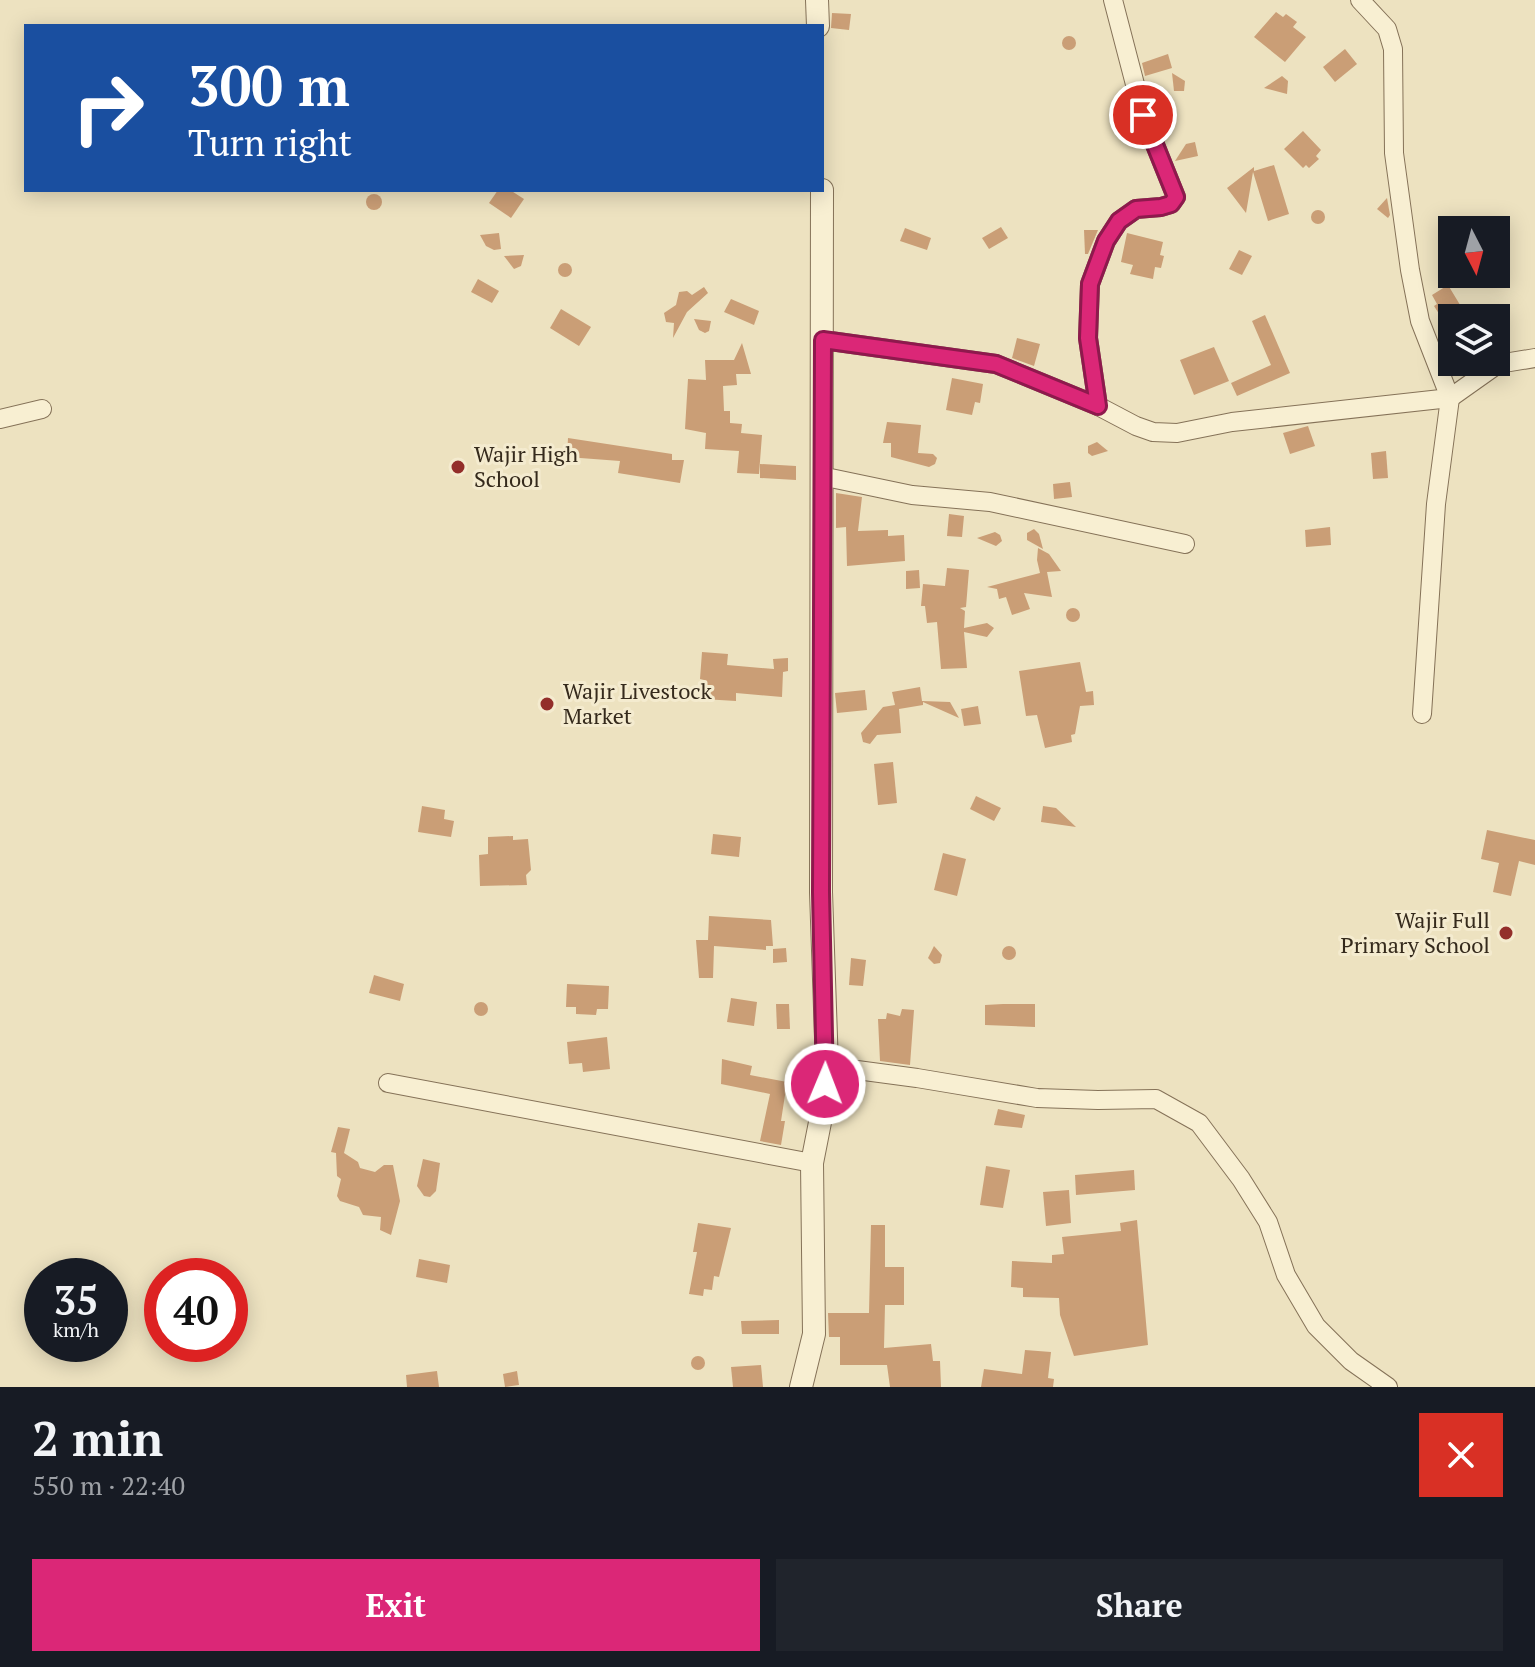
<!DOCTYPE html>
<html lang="en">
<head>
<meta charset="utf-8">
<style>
	:root { --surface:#171b24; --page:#20242c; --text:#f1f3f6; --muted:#9ea1a6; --accent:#db2777 }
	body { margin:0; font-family:"PT Serif",serif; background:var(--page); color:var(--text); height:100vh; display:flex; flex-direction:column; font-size:30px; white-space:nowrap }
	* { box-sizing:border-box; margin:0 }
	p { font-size:26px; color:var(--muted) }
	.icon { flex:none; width:44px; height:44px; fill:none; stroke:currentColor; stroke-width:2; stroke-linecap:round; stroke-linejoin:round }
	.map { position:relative; height:1387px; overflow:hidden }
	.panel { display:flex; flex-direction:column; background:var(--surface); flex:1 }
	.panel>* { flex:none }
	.top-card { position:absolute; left:24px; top:24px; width:800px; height:168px; border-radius:0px; box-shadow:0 4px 20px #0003; background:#1a4fa0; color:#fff; overflow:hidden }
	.needle { width:52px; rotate:174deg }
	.tools { position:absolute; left:1438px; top:216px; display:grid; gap:16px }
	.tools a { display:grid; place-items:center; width:72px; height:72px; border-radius:0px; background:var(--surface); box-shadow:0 4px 20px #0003; font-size:40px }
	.speed { position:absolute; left:24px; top:1258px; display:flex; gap:16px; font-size:40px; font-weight:700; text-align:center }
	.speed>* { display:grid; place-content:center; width:104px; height:104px; border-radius:50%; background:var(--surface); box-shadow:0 4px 20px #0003; line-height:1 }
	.speed small { font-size:20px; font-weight:400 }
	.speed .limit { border:12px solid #d22; background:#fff; color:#111 }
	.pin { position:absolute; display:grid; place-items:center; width:68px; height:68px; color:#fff; margin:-34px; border:4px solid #fff; border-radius:50%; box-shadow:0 2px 8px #0007 }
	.me { position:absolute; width:88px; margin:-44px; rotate:1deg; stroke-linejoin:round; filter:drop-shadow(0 0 6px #0008) }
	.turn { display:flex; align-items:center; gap:28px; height:168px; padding:0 32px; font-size:36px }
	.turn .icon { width:104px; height:104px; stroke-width:2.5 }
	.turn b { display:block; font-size:56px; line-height:68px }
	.round { display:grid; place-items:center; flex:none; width:84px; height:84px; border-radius:0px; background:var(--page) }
	.headline { display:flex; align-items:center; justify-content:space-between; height:136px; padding:0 32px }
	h1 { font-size:48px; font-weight:600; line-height:60px }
	.button { display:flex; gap:16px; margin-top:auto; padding:16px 32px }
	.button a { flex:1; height:92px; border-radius:0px; background:var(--accent); color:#fff; font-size:32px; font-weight:600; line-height:92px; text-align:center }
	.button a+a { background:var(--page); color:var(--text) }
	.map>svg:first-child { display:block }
</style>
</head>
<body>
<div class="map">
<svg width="1535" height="1387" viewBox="0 0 1535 1387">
	<rect width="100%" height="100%" fill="#ede2c0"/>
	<g fill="#ca9e76">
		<path d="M 1276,12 L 1283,17 L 1286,14 L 1297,22 L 1293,27 L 1306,37 L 1285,62 L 1254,37 Z"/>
		<path d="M 832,13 L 851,14 L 849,30 L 831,28 Z"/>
		<circle cx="1069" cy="43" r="7"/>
		<path d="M 1345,49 L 1357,64 L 1335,82 L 1323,67 Z"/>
		<path d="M 1168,54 L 1172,68 L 1145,76 L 1142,63 Z"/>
		<path d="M 1172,73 L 1185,81 L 1184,91 L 1174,91 Z"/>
		<path d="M 1282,76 L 1288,81 L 1287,94 L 1264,88 Z"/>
		<path d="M 1303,131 L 1321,150 L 1316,156 L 1319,159 L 1309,168 L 1306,165 L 1303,168 L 1284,149 Z"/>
		<path d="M 1195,142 L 1198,156 L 1175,161 L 1186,144 Z"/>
		<path d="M 1274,165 L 1289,214 L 1268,221 L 1253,172 L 1246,213 L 1227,188 L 1254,167 L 1254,171 Z"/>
		<path d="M 498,190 L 510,190 L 524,199 L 511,218 L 489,203 Z"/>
		<circle cx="374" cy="202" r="8"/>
		<path d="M 1387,198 L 1390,215 L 1388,218 L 1377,209 Z"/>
		<circle cx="1318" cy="217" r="7"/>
		<path d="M 1001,227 L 1008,238 L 989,249 L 982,238 Z"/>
		<path d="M 905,228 L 931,238 L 927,250 L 900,241 Z"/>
		<path d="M 1084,230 L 1098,230 L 1088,254 L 1085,254 Z"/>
		<path d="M 499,233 L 501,249 L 494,250 L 486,246 L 480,235 Z"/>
		<path d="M 1127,233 L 1163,242 L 1160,255 L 1164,256 L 1161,268 L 1155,267 L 1153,279 L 1130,274 L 1133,265 L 1121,262 Z"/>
		<path d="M 1239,250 L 1252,256 L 1242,275 L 1229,269 Z"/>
		<path d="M 524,255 L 521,266 L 514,269 L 504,256 Z"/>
		<circle cx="565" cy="270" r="7"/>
		<path d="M 478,279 L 499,291 L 492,303 L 471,292 Z"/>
		<path d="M 1448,285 L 1468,318 L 1452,318 L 1452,334 L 1434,306 L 1437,304 L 1432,295 Z"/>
		<path d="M 704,287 L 708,293 L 687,312 L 673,338 L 674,323 L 666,322 L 664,313 L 676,305 L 679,292 L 687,291 L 692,295 Z"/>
		<path d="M 731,299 L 759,311 L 754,325 L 724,312 Z"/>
		<path d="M 561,309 L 591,327 L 579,346 L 550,328 Z"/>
		<path d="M 1265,315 L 1290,373 L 1237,396 L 1231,383 L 1271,365 L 1252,321 Z"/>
		<path d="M 694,319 L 711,321 L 709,331 L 705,333 L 699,330 Z"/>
		<path d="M 1017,338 L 1040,344 L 1034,366 L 1012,358 Z"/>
		<path d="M 742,343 L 751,374 L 736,374 L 737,385 L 723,386 L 724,411 L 730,411 L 730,423 L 742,424 L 741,433 L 762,435 L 759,474 L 737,473 L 739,451 L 705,449 L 706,433 L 685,429 L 688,379 L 706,380 L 705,360 L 734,360 Z"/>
		<path d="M 1214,347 L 1229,381 L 1194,395 L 1180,360 Z"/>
		<path d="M 952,378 L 983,384 L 980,403 L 975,402 L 972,415 L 946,410 Z"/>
		<path d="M 887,422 L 921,425 L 918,453 L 933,454 L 937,458 L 935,464 L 929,467 L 891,457 L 891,443 L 883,443 Z"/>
		<path d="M 1308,426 L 1315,446 L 1290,454 L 1283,433 Z"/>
		<path d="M 568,438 L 672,454 L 672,460 L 684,460 L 680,483 L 618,473 L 620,461 L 567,457 Z"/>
		<path d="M 1097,442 L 1108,451 L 1092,456 L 1088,453 L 1088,446 Z"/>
		<path d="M 1386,451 L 1388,478 L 1373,479 L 1371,453 Z"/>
		<path d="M 760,464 L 796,466 L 796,480 L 760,478 Z"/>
		<path d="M 1070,482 L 1072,497 L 1054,499 L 1053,484 Z"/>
		<path d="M 836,493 L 862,497 L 858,531 L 888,530 L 888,536 L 904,535 L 905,561 L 847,566 L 846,527 L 836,528 Z"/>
		<path d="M 949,514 L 964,516 L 962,537 L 947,536 Z"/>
		<path d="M 1330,527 L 1331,545 L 1306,547 L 1305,530 Z"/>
		<path d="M 1034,529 L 1039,534 L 1043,549 L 1027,540 L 1027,533 Z"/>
		<path d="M 995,532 L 1000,535 L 1002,541 L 996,546 L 977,538 Z"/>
		<path d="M 1038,548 L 1049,554 L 1061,571 L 1047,572 L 1052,597 L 1024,593 L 1030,609 L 1012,615 L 1006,597 L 999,599 L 997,589 L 987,587 L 1040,573 L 1037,560 Z"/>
		<path d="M 947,568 L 969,570 L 966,607 L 960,608 L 965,611 L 964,628 L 987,623 L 994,628 L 987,637 L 964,632 L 967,668 L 941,669 L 937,622 L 927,623 L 925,606 L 921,606 L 923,584 L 945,586 Z"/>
		<path d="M 919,570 L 920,588 L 906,589 L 906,571 Z"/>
		<circle cx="1073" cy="615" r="7"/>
		<path d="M 702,652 L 728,654 L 727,665 L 774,669 L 773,659 L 788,658 L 788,671 L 783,672 L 782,697 L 736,693 L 736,701 L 703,699 L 704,680 L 700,679 Z"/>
		<path d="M 1080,662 L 1086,692 L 1093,691 L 1094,705 L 1080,706 L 1075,734 L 1071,735 L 1072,742 L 1045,748 L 1037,715 L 1026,716 L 1019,671 Z"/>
		<path d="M 920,687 L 922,701 L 950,702 L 959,718 L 923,702 L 923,705 L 899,709 L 901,733 L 877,735 L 870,744 L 863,742 L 861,733 L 883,707 L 895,705 L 892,692 Z"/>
		<path d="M 865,690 L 867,710 L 837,713 L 835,693 Z"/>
		<path d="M 978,706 L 981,724 L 964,726 L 961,709 Z"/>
		<path d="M 893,762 L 897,803 L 878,805 L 874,764 Z"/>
		<path d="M 976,796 L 1001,808 L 994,821 L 970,809 Z"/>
		<path d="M 422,806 L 445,810 L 444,819 L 454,821 L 451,837 L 418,832 Z"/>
		<path d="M 1043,806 L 1056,808 L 1076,827 L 1041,822 Z"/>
		<path d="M 1487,830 L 1535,840 L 1535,865 L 1519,861 L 1511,896 L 1493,892 L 1499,863 L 1481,859 Z"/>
		<path d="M 713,834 L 741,837 L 739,857 L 711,854 Z"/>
		<path d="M 513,836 L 513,840 L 528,839 L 531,870 L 526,875 L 527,885 L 480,886 L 479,855 L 488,854 L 488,837 Z"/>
		<path d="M 943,853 L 966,859 L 957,896 L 934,890 Z"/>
		<path d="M 709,916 L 771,920 L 773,946 L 766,946 L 766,950 L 714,946 L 713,978 L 699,978 L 696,940 L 708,940 Z"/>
		<path d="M 934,946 L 942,955 L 940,963 L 934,964 L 928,958 Z"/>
		<circle cx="1009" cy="953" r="7"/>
		<path d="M 786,948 L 787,962 L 773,963 L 773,949 Z"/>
		<path d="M 851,958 L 866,960 L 863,986 L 849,985 Z"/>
		<path d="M 374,975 L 404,984 L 400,1001 L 369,993 Z"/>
		<path d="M 567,984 L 609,986 L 608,1009 L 597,1009 L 596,1015 L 576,1014 L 576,1007 L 566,1007 Z"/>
		<path d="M 731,998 L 757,1002 L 754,1026 L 727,1022 Z"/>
		<circle cx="481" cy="1009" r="7"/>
		<path d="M 776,1004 L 789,1004 L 790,1029 L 777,1029 Z"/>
		<path d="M 1003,1004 L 1035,1004 L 1035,1027 L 985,1025 L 985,1005 Z"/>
		<path d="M 902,1009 L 914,1010 L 910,1065 L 880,1061 L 878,1019 L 886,1019 L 887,1013 L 900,1016 Z"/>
		<path d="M 607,1037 L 610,1069 L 583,1072 L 582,1063 L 569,1064 L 567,1042 Z"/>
		<path d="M 722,1059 L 752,1066 L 750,1075 L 787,1082 L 781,1121 L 785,1121 L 781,1145 L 760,1141 L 770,1094 L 721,1084 Z"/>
		<path d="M 998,1109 L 1025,1115 L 1022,1128 L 994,1125 Z"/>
		<path d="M 338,1127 L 350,1129 L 344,1153 L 358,1162 L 360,1168 L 375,1172 L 384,1165 L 393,1165 L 400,1201 L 391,1235 L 380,1230 L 381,1217 L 363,1215 L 359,1207 L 340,1201 L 337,1196 L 341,1179 L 337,1176 L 336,1153 L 331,1152 Z"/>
		<path d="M 423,1159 L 440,1163 L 436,1191 L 430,1197 L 424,1196 L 417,1186 Z"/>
		<path d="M 986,1166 L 1010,1170 L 1003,1208 L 980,1205 Z"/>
		<path d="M 1134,1170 L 1135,1190 L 1076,1195 L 1075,1175 Z"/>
		<path d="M 1069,1190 L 1071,1223 L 1046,1226 L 1043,1192 Z"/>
		<path d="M 1137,1220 L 1148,1345 L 1074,1356 L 1060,1315 L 1059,1298 L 1023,1297 L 1023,1288 L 1011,1287 L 1012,1261 L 1052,1263 L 1052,1255 L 1064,1254 L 1062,1237 L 1121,1231 L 1120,1223 Z"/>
		<path d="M 698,1223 L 731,1228 L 719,1277 L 714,1276 L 712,1290 L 704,1289 L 703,1296 L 689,1294 L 697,1252 L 693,1252 Z"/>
		<path d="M 871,1225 L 885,1225 L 885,1267 L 904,1267 L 904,1305 L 885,1305 L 884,1348 L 931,1344 L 933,1361 L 940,1361 L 941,1387 L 890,1387 L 887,1365 L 840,1365 L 840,1337 L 829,1337 L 828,1313 L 869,1313 Z"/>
		<path d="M 419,1259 L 450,1265 L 447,1283 L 416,1277 Z"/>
		<path d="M 779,1320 L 779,1334 L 742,1334 L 741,1321 Z"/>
		<path d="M 1025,1350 L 1051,1352 L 1048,1378 L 1054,1379 L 1053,1387 L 981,1387 L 984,1369 L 1022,1374 Z"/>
		<circle cx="698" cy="1363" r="7"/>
		<path d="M 761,1365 L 763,1387 L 733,1387 L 731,1367 Z"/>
		<path d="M 437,1371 L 439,1387 L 407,1387 L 406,1375 Z"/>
		<path d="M 517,1371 L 519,1385 L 505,1387 L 503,1374 Z"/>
	</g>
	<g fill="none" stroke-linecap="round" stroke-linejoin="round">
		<g stroke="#857258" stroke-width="20">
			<g id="minor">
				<path d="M 1360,0 L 1387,29 L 1393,49 L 1394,153 L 1410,270 L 1420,321 L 1450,398 L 1436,504 L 1422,714"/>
				<path d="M 823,340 L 996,364 L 1098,406 L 1136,426 L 1153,432 L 1177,433 L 1232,422 L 1450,398 L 1498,364 L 1535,358"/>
				<path d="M 1098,406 L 1088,338 L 1090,284 L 1106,241 L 1119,221 L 1136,209 L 1161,207 L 1171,204 L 1176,197 L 1143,115 L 1113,0"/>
				<path d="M 0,419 L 42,409"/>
				<path d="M 821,476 L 912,495 L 990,502 L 1185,544"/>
				<path d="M 827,1066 L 917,1078 L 1037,1098 L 1098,1100 L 1156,1099 L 1199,1123 L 1241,1179 L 1268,1222 L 1286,1275 L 1316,1326 L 1351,1361 L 1388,1387"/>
				<path d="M 388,1083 L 812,1163"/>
			</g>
		</g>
		<g stroke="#857258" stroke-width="24">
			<g id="tertiary">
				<path d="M 817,0 L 818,26"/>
				<path d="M 801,1387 L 814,1334 L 812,1163 L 824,1102 L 827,1066 L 821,892 L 822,190"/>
			</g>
		</g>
		<use href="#minor" stroke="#f8efd2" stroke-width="18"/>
		<use href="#tertiary" stroke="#f8efd2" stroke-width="22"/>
	</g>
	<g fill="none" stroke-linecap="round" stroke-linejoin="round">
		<g stroke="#8e194d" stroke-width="20">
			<path id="route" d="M 825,1084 L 821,892 L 823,340 L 996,364 L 1098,406 L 1088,338 L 1090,284 L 1106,241 L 1119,221 L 1136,209 L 1161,207 L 1171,204 L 1176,197 L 1143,115"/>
		</g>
		<use href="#route" stroke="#db2777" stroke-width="14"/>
	</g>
	<g fill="#932e2a" stroke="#f4ebcf" stroke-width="3">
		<circle cx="458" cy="467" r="8"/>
		<circle cx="547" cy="704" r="8"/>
		<circle cx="1506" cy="933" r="8"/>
	</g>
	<g text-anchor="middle" stroke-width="6" stroke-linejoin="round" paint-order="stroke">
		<g font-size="22" fill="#352a1c" stroke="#f4ebcf" text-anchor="start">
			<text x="474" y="462">Wajir High<tspan x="474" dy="25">School</tspan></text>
			<text x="563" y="699">Wajir Livestock<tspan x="563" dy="25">Market</tspan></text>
			<text x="1490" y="928" text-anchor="end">Wajir Full<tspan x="1490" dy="25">Primary School</tspan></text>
		</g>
	</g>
</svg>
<div class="tools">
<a><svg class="needle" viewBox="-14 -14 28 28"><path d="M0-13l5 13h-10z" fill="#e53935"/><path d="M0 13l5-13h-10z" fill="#9ea1a6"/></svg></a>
<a><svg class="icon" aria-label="layers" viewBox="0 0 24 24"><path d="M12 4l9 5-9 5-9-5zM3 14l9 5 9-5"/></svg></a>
</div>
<div class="speed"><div>35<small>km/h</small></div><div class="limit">40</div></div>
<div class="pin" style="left:1143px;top:115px;background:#d93025"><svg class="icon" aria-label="arrive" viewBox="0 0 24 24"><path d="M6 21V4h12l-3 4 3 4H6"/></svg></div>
<svg class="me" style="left:825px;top:1084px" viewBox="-20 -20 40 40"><circle r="17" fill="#db2777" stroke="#fff" stroke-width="3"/><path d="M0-11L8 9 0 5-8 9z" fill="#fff"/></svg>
<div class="top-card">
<div class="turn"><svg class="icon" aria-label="right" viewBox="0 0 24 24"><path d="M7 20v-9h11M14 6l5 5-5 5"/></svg><div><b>300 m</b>Turn right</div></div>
</div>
</div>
<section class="panel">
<div class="headline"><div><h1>2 min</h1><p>550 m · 22:40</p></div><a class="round" style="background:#d93025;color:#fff"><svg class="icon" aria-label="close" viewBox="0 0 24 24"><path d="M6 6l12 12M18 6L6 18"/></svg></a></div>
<div class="button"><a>Exit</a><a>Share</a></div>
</section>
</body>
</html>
